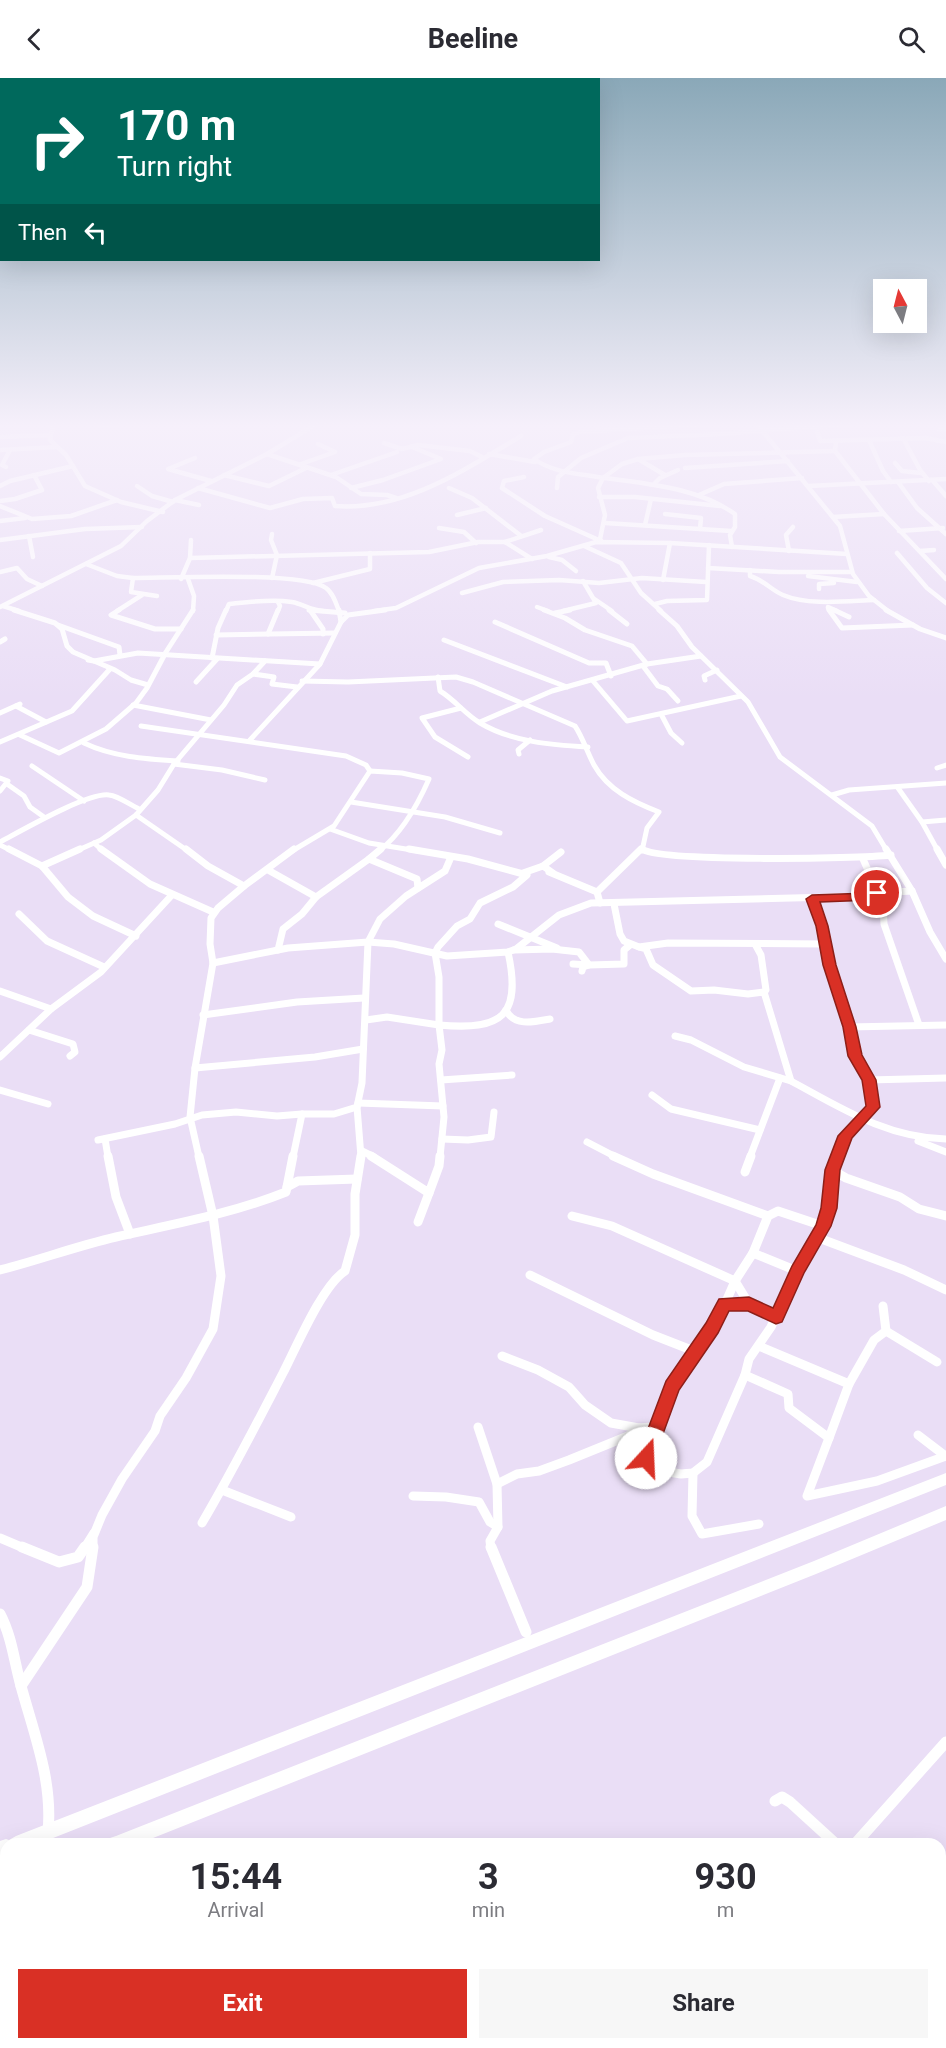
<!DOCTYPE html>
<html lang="en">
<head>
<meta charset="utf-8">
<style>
	:root { --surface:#fff; --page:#f7f7f7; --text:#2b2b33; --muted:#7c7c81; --accent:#d93025 }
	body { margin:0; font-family:Roboto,sans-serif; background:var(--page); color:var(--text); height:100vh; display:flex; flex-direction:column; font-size:22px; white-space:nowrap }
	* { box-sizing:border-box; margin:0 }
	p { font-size:20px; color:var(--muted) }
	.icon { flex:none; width:33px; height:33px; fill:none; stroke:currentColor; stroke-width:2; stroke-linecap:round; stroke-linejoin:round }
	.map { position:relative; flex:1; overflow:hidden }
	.sheet { position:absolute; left:0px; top:1760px; width:946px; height:212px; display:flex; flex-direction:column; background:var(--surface); border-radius:18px 18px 0 0; box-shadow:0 6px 24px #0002 }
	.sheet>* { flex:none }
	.guide { position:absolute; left:0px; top:0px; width:600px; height:183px; box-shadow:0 6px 24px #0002; background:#00695c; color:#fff; overflow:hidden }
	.needle { width:39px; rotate:353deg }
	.controls { position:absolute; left:873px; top:201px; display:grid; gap:12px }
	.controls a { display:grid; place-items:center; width:54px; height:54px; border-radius:0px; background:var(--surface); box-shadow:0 6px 24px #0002; font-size:30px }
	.pin { position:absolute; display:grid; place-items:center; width:51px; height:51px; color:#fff; margin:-26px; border:3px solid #fff; border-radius:50%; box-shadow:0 2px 6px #0007 }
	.me { position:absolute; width:66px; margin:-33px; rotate:20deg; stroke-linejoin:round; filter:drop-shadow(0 0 4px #0008) }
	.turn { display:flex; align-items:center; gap:21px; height:126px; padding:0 18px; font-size:27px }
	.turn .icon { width:78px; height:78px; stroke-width:2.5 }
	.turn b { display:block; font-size:42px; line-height:51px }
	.then { display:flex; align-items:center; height:57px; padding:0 18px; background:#0003; gap:12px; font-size:22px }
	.eta { display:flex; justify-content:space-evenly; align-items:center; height:102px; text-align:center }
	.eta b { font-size:36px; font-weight:700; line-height:42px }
	.button { display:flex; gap:12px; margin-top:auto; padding:12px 18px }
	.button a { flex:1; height:69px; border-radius:0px; background:var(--accent); color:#fff; font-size:24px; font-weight:700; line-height:69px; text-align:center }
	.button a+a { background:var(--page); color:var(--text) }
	header { display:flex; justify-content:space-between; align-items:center; height:78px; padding:0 18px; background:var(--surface); font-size:27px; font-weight:700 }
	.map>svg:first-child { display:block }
</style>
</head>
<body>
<header><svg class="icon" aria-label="back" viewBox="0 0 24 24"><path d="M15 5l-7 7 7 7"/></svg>Beeline<svg class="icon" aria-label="search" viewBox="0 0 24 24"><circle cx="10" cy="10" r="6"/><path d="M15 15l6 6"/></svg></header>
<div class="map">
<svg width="946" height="1970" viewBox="0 0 946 1970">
	<rect width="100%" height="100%" fill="#eadef6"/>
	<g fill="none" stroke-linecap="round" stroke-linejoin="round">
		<g stroke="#fff" stroke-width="4.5">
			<path d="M 40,345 L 53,347 L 50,362 L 66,377 L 85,408 L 121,424 L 163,434"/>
			<path d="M 726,345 L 580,354 L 573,356 L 571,364 L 544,374 L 534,381 C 551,393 571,395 592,398 C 641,406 694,407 735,436 L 735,449 L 730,457 L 732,469"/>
			<path d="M 756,345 L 840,448 L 853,496 L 869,518 L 888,533"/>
			<path d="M 0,346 L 33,345"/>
			<path d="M 102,347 L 134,345"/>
			<path d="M 816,349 L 820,363 L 926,360 L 946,364"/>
			<path d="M 939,352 L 946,352"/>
			<path d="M 0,359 L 50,357"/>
			<path d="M 903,360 L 920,392 L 929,403"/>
			<path d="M 869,362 L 883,393 L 891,404"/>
			<path d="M 836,363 L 835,373 L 884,436 L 946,501"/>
			<path d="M 384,365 L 402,371 L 418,367 L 470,373 L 482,379"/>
			<path d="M 0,372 L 57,369"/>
			<path d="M 267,376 L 336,399 L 361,416 L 387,417 L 396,420"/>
			<path d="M 489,376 L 535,384"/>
			<path d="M 195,380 L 168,391 L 211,403"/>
			<path d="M 638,381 L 665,397"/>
			<path d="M 895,385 L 902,393 L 921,395"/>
			<path d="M 301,386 L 335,374 L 318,366"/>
			<path d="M 6,389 L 2,387 L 10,372"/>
			<path d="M 685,390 L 788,383"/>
			<path d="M 224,397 L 269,408 L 306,390"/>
			<path d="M 331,397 L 397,374"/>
			<path d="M 524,399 L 504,403 L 502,410 L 545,438 L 601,463"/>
			<path d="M 933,403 L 946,418"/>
			<path d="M 898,404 L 917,430 L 946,456"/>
			<path d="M 654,406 L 660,400 L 678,392"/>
			<path d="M 0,408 L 10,403 L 73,388"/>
			<path d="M 137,408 L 152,418 L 173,424"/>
			<path d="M 809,408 L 946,401"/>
			<path d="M 198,410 L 270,430 L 303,421 L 332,420 L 335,428 C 404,433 464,392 521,358"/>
			<path d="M 351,410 L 383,402 L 441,381 L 412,369"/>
			<path d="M 449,410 L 472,420 L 520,457"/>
			<path d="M 557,410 L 558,399 L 581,380 L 628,360 L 721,356 L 863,345"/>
			<path d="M 699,417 L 724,406 L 802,400"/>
			<path d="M 599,419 L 635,419 L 720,428"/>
			<path d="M 175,422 L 199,427"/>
			<path d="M 0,423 L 15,421 L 42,412 L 34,397"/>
			<path d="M 0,428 L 32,441 L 71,438 L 117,422"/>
			<path d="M 665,436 L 701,440 L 700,451"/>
			<path d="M 457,437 L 486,430"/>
			<path d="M 833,439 L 884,436"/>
			<path d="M 0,443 L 25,440"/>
			<path d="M 605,445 L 731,453"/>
			<path d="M 645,447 L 651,421"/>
			<path d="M 439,450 L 464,454 L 476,465"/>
			<path d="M 899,453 L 943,450"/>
			<path d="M 272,456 L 271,462 L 277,477 L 272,500"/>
			<path d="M 29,458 L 33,479"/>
			<path d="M 0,462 L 85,451 L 142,449"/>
			<path d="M 602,464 L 600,461 L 605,437 L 598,410 L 603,400 L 622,386 L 638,381 L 685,377 L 835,373"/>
			<path d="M 584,468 L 621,485 L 641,515 L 661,533"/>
			<path d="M 789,473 L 786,457 L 793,449"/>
			<path d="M 920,473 L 934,472"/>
			<path d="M 897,475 L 927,510 L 946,525"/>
			<path d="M 549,479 L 562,482 L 576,493"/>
			<path d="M 190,480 L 429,474 L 478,464 L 505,464"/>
			<path d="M 532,481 L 505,464 L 541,452"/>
			<path d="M 86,486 L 117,498 L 133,500 C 168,500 303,493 326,510 C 333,515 336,525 339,533"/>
			<path d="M 708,490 L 779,494 L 852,494"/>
			<path d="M 750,492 L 750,498 C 764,502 771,512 783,517 C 809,528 847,523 874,522"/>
			<path d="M 0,494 L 17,490 L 27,501 L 42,508"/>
			<path d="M 808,498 L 857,504"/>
			<path d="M 133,500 L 131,514 L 157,518"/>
			<path d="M 181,501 L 190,480 L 191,462"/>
			<path d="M 188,501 L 194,518 L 193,533"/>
			<path d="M 663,502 L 670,465"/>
			<path d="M 583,503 L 593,520 L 612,533"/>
			<path d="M 313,505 L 370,491 L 370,475"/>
			<path d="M 819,511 L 819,506 L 834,505"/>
			<path d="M 462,515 L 503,504 L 559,502 L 599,505 L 642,500 L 706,504"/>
			<path d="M 655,526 L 667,523 L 707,522 L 709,467"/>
			<path d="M 3,528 L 19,533"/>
			<path d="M 0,529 L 121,468 L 147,443 L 175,422 L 267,376 L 318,345"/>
			<path d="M 537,529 L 548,533"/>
			<path d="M 828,529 L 837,533"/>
			<path d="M 828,530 L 830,533"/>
			<path d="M 117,533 L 142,517"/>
			<path d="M 226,533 L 229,526 C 249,524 272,521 292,524 C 303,526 310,532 323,533"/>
			<path d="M 278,533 L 280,528 L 278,524"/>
			<path d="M 374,533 L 396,530 L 479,490 L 547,478 L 596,464 L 670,465 L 847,476"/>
			<path d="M 563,533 L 596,525 L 594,522"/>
		</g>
		<g stroke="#fff" stroke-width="5">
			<path d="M 14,532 L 55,545 L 62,551 L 67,568 L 73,574 L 115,592 L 131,602 L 148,607"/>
			<path d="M 119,532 L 111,537 L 155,551 L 181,551"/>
			<path d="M 309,532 L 345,535"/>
			<path d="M 310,532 L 323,551 L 323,556"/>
			<path d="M 544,532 L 565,540 L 585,552 L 632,568 L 647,586"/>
			<path d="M 609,532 L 627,546"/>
			<path d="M 659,532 L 677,548 L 692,569 L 748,624 L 780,679 L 872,748 L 887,773"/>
			<path d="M 829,532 L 842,550 L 913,547"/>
			<path d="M 834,532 L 849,539"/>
			<path d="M 886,532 L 920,551 L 946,560"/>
			<path d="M 555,535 L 570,532"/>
			<path d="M 341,544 L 348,537 L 385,532"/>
			<path d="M 495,544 L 589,585 L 606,585 L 611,598"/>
			<path d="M 58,547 L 119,569 L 120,577"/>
			<path d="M 268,556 L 278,532"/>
			<path d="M 216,557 L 335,555"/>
			<path d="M 444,562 L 567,609"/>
			<path d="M 0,564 L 5,561"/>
			<path d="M 212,580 L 218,550 L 226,532"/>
			<path d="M 88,582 L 94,583 L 138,575 L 320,586"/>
			<path d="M 643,588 L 658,608 L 667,611 L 678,623"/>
			<path d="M 253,596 L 274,599 L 272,606 L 297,609"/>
			<path d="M 438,599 L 440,613 C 455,622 465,636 480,645 C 512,664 552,667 588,669"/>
			<path d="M 705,602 L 704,598 L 717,592"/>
			<path d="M 302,603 L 348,604 L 456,599 L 473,604 L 575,648 C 583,660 587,674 594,687 C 608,712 633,724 659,734 L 647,750 L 642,773"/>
			<path d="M 593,603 L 627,643 L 741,618"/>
			<path d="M 196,604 L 217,581"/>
			<path d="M 133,627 L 211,642"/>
			<path d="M 16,628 L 46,644"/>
			<path d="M 461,630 L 422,640 L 435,659 L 468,679"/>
			<path d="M 0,635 L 20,626"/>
			<path d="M 661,636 L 671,655 L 682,665"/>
			<path d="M 480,644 L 552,613 L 647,586 L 701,578"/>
			<path d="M 141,648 L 346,678 L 366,687 L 370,693"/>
			<path d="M 20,657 L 59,675 L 106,651 L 136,625 L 147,610 L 166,574 L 193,532"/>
			<path d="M 250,662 L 320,586 L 341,544 L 339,532"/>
			<path d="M 0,664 L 72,633 L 110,591"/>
			<path d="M 84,665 C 113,679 146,681 178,683"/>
			<path d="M 519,676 L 518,672 L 530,662"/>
			<path d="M 174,686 L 222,692 L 265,702"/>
			<path d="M 32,688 L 84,723"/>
			<path d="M 937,690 L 946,687"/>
			<path d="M 0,700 L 8,703 L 0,713"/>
			<path d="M 7,706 L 24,718 L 30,729 L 44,739"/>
			<path d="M 898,710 L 922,744 L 938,773"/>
			<path d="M 832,717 L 849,712 L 946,705"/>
			<path d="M 351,724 L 445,739 L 500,755"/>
			<path d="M 136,737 L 188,773"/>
			<path d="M 922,744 L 946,742"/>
			<path d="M 330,751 L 369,765 L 418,773"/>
			<path d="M 0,764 C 21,753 88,714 109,717 C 119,718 130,727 139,731"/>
			<path d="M 94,765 L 103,773"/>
			<path d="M 0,767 L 12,773"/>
			<path d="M 76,773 L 101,762 L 136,737 L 158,712 L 174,686 L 224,627 L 237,607 L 253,596 L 265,583"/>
			<path d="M 292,773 L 334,748 L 370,693 L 402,695 L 429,701 C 418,726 401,756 379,773"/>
			<path d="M 639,773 L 641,771"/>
		</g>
		<g stroke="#fff" stroke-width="7">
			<path d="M 9,771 L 42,788 L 68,819 L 93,838 L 136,858"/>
			<path d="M 101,771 L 150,806 L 213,834"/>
			<path d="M 186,771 L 208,788 L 244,808 L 218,830 L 211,840 L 210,866 L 213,885 L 195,990 L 315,979 L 363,971"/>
			<path d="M 642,771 C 659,784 858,781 891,777"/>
			<path d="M 886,771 L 912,813 L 930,854 L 946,881"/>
			<path d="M 937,771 L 946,787"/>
			<path d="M 369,781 L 381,771"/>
			<path d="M 863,781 L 883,826 L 884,846 L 919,947"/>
			<path d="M 42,788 L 80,771"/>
			<path d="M 268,792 L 316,819 L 369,781 L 417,801 L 418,810"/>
			<path d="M 549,794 L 597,814"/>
			<path d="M 523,795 L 543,788"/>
			<path d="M 553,795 L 543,788 L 561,774"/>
			<path d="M 244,808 L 294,771"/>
			<path d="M 812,821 L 822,848 L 829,887 L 849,949 L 855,978 L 869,1002 L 873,1029 L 845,1058 L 837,1079"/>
			<path d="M 600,825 L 597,814 L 641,771"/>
			<path d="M 614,826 L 620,856 L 624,863 L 639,869 L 668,865 L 826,866"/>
			<path d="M 19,836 L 47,863 L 104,889"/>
			<path d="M 498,846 L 557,870"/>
			<path d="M 755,866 L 761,877 L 766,912 L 764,914"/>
			<path d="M 639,869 L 646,871 L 653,887 L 691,913 L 714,912 L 748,916 L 764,914 L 791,1003 C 841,1030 887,1060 946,1061"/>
			<path d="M 278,872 L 283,851 L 302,836 L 316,819"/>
			<path d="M 514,872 L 552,871 L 579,874 L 589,887 L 624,886 L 624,872 L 630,867"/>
			<path d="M 213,885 L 288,870 L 368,864 L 394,866 L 447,878 L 508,874 L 516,871 L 559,837 L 591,825 L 873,818 L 877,815 L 912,813"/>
			<path d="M 573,886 L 589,887 L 583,889 L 582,893"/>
			<path d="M 0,913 L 51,931 L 101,894 L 171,818"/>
			<path d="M 506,932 C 514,949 534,944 550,941"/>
			<path d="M 203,937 L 297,924 L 364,920"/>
			<path d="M 366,942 L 387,939 L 439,947 L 439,899 L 435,875 L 438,869 L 457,848 L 470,841 L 480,825 L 513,809 L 527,797 L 468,781 L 409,771"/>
			<path d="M 849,949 L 946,947"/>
			<path d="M 29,952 L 73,966 L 75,974 L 70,978"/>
			<path d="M 675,958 L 691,962 L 744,989 L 791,1003"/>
			<path d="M 0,979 L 51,931"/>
			<path d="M 195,990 L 190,1039 L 199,1079"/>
			<path d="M 441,1002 L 512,997"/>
			<path d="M 869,1002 L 946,1000"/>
			<path d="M 0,1012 L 48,1026"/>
			<path d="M 652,1017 L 671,1031 L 760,1052"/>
			<path d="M 358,1025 L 443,1028"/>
			<path d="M 357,1029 L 361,1079"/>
			<path d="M 105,1061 L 108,1079"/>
			<path d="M 442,1061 L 468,1062 L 491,1059 L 494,1034"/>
			<path d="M 98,1062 L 175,1046 L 202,1037 L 236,1034 L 277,1038 L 302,1036"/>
			<path d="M 918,1063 L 946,1074"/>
			<path d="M 587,1064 L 616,1079"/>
			<path d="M 362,1073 L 374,1079"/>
			<path d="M 293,1079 L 302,1036 L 334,1036 L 357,1029 L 362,1005 L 368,864 L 380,841 L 406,818 L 445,793 L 451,779"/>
			<path d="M 440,1079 L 444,1039 L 439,986 L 442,972 L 439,947 C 502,953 522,938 508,874"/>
			<path d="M 750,1079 L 780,1000"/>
		</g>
		<g stroke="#fff" stroke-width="9">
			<path d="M 108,1078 L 116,1119 L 130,1156"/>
			<path d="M 371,1078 L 429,1115 L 439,1088 L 440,1078"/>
			<path d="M 613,1078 L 653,1096 L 768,1138"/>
			<path d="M 832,1092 L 846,1100 L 900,1119 L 919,1131 L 946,1138"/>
			<path d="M 745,1094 L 751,1078"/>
			<path d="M 287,1109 L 298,1103 L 357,1101"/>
			<path d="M 572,1138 L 612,1148 L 735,1203 L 749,1226"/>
			<path d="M 418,1144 L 429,1115"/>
			<path d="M 816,1159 L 904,1192 L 946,1212"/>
			<path d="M 753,1175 L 797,1193"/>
			<path d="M 0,1192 C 39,1182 77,1168 116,1159 C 174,1146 231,1136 286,1114 L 293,1078"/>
			<path d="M 530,1197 L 653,1257 L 694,1273"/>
			<path d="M 725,1226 L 749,1226 L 776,1239"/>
			<path d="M 886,1253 L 937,1284"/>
			<path d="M 502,1278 L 538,1292 L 569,1309 L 585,1327 L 611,1345 L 639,1350 L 646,1380 L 672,1309 L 721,1235 L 735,1203 L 753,1175 L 768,1138 L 778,1133 L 823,1148"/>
			<path d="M 745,1297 L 788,1316 L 789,1330 L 829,1360 L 849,1306 L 759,1268"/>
			<path d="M 849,1306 L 874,1262 L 886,1253 L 883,1228"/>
			<path d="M 478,1349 L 497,1406 L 498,1449 L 490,1463 L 491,1471"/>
			<path d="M 918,1357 L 944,1377"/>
			<path d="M 829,1360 L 807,1418 L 877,1403 L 946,1378"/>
			<path d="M 646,1380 L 656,1392 L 681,1396 L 693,1395 L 707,1384 L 745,1297 L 749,1281 L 771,1249 L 797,1193 L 823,1148 L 829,1129 L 832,1092 L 837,1078"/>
			<path d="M 693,1395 L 692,1438 L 702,1456 L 759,1446"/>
			<path d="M 497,1406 L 517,1396 L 539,1393 L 569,1382 L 628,1358 L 639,1350 L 651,1349 L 659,1343"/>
			<path d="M 222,1412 L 291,1439"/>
			<path d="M 413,1418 L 446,1419 L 479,1424 L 490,1444 L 498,1449"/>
			<path d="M 202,1445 C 231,1396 257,1345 283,1295 C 297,1268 322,1208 345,1193 L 355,1157 L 355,1116 L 361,1078"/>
			<path d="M 0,1460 L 26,1471"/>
			<path d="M 84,1471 L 94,1455"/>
			<path d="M 93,1471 L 93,1459 L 102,1437 L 122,1401 L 155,1353 L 160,1338 L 186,1300 L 213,1251 L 221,1198 L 213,1138 L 199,1078"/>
		</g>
		<g stroke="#fff" stroke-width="11">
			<path d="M 22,1469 L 59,1484 L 78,1479 L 85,1469"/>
			<path d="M 491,1469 L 526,1554"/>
			<path d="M 0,1536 C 12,1559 14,1583 21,1608 C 34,1656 53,1703 48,1754"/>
			<path d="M 21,1608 L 87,1509 L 93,1469"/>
			<path d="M 775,1723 L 782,1719 L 790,1724 L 836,1766"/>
			<path d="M 855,1766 L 946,1664"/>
			<path d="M 940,1836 L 946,1839"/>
		</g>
		<g fill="#fff" fill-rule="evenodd">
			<path d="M 946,1395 L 946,1407 L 38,1766 L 6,1766 L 6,1778 L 0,1780 L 0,1763 L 6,1761 L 9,1762 L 16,1758 Z"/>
			<path d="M 946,1428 L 946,1442 L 816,1496 L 138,1766 L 108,1766 L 110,1760 L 116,1758 L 814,1483 Z"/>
			<path d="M 6,1800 L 6,1818 L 0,1820 L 0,1802 Z"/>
		</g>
	</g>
	<linearGradient id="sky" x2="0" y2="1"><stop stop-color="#8aa8b8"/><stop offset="0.56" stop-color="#f6f0fb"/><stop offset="1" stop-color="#f6f0fb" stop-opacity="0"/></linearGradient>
	<rect width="946" height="621" fill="url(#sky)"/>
	<path fill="#d93025" stroke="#8d1f18" stroke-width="1.5" d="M 877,811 L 883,815 L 873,822 L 820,824 L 828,848 L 836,887 L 856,949 L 862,977 L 876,1002 L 880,1029 L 852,1060 L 840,1092 L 837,1130 L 831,1148 L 804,1195 L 782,1244 L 776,1246 L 748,1233 L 729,1233 L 718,1255 L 679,1312 L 652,1386 L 646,1388 L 640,1386 L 637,1380 L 666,1303 L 706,1245 L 719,1221 L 749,1219 L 773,1230 L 792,1188 L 816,1147 L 821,1130 L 825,1092 L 838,1058 L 866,1028 L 862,1002 L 848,978 L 843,949 L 823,887 L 816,848 L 806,821 L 812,817 L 870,815 Z"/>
</svg>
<div class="controls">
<a><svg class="needle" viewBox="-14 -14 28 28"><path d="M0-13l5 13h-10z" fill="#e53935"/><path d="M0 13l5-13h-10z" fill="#7c7c81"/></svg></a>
</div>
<div class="pin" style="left:877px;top:815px;background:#d93025"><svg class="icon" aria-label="arrive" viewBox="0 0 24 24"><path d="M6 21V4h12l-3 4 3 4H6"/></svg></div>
<svg class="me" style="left:646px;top:1380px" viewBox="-20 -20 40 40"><circle r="19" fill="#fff"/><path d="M0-13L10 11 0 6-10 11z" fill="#d93025"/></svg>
<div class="guide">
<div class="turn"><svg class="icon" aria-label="right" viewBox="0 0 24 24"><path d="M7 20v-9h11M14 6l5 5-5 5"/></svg><div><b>170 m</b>Turn right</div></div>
<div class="then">Then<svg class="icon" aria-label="left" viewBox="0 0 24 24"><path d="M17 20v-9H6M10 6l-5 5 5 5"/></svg></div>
</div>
<section class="sheet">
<div class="eta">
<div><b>15:44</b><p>Arrival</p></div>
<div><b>3</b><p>min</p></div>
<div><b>930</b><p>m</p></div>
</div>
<div class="button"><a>Exit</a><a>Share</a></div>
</section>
</div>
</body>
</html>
